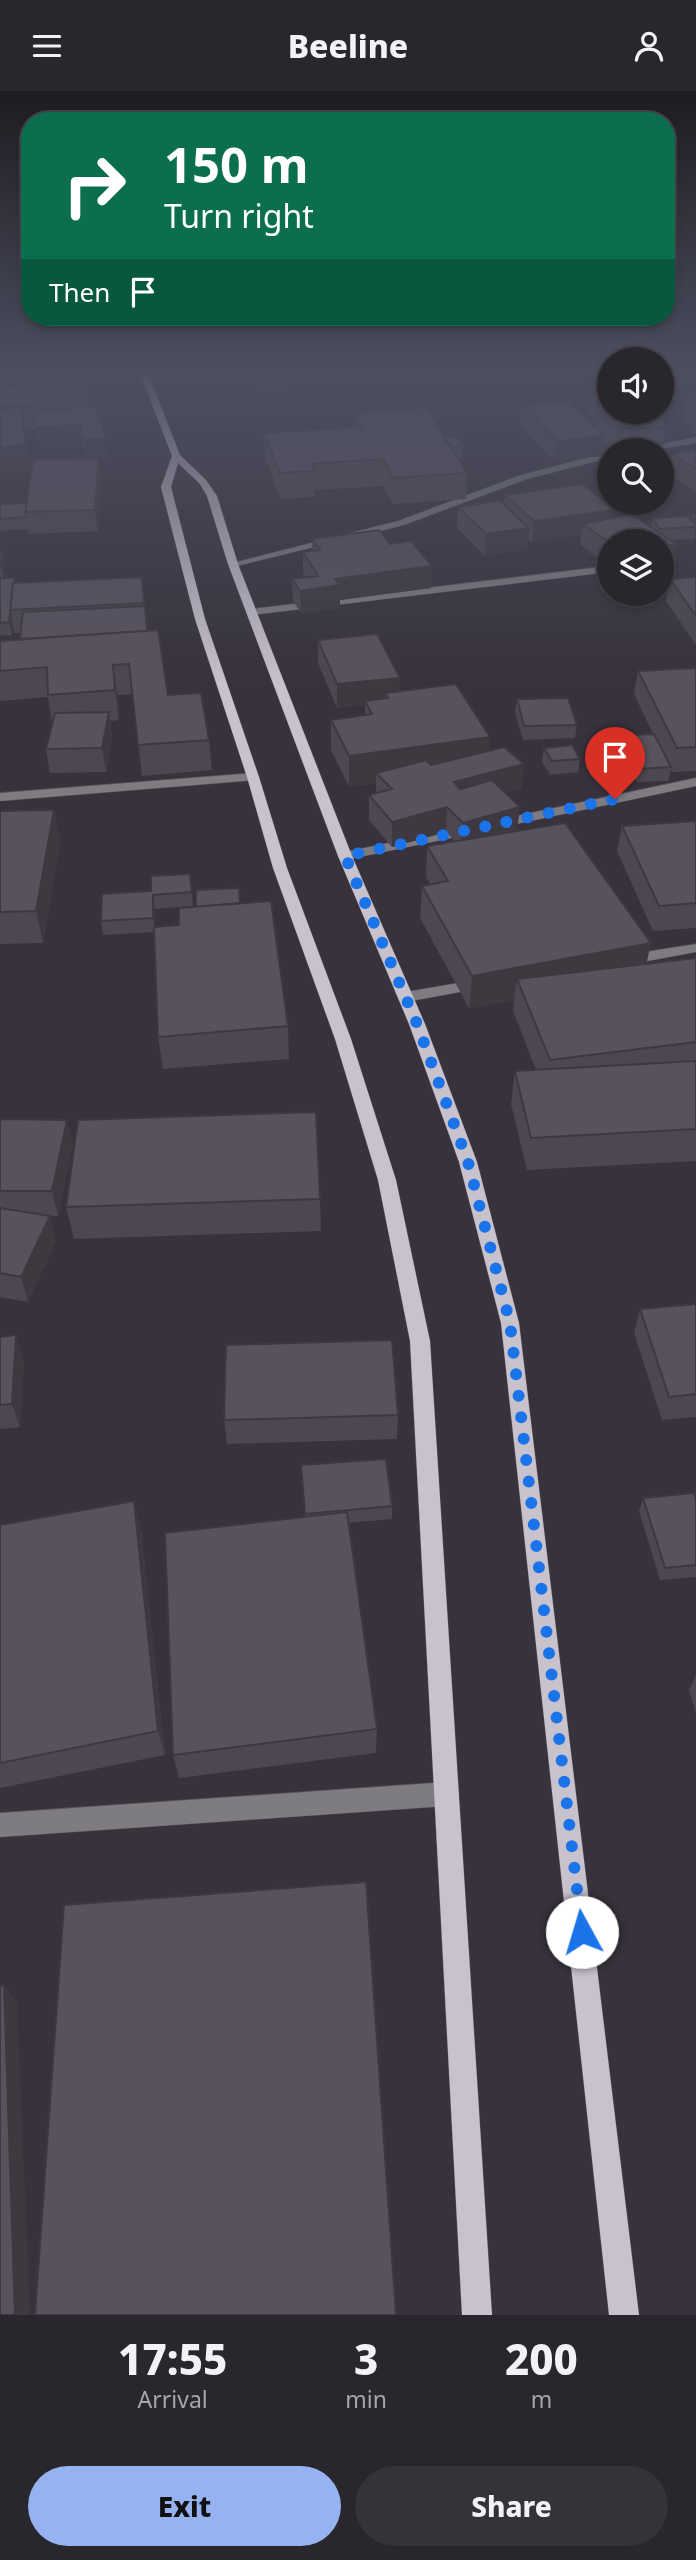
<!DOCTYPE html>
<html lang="en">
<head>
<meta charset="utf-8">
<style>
	:root { --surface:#29262d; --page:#353239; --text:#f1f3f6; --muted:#a5a5aa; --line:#454349; --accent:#95b2f1 }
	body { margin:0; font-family:"Noto Sans",sans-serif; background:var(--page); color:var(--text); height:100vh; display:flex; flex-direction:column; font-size:26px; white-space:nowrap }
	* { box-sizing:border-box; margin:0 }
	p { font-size:23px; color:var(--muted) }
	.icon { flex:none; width:38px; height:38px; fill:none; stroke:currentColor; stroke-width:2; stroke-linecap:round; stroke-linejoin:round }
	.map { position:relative; height:2224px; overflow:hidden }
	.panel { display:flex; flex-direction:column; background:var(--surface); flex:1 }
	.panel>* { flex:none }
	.banner { position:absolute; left:21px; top:21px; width:654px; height:214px; border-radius:28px; box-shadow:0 4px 10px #0003,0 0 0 2px var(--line); background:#0b6e4f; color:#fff; overflow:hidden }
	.fabs { position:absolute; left:597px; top:256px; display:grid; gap:14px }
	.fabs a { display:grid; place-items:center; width:77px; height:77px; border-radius:50%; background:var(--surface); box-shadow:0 4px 10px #0003,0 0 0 2px var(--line); font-size:35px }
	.pin { position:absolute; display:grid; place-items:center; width:60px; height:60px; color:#fff; margin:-72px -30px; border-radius:50% 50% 50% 0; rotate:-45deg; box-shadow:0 0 7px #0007 }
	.pin .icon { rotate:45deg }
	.me { position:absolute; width:77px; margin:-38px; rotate:354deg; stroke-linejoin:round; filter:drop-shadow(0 0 5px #0008) }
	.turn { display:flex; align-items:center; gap:24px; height:147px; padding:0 28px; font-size:32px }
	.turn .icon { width:91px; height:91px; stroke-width:2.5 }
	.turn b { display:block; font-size:49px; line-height:60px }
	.then { display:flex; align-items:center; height:66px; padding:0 28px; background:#0003; gap:14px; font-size:26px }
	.eta { display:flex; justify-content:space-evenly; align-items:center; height:119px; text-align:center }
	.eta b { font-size:42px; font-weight:800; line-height:49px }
	.primary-button { display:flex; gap:14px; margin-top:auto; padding:14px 28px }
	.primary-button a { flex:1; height:80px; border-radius:42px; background:var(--accent); color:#111; font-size:28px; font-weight:800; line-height:80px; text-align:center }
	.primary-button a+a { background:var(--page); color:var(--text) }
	header { display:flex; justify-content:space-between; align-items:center; height:91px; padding:0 28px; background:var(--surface); font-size:32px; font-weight:800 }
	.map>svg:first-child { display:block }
</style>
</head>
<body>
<header><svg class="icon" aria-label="menu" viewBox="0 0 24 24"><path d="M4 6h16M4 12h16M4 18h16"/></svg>Beeline<svg class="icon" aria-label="person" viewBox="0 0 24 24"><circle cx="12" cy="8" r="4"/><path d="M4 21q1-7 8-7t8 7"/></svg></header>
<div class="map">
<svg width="696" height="2224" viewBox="0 0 696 2224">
	<rect width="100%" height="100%" fill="#37323c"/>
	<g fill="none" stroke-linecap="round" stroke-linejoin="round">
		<g stroke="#555059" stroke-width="1">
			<g id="minor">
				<path d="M 696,346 L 696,352 L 654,359 L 634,359 Z"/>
				<path d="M 609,361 L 609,367 L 527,388 L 404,434 L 233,476 L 228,473 L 398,430 L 521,384 Z"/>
				<path d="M 609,475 L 609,481 L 251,524 L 246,521 L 251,518 Z"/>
				<path d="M 253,682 L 257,683 L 257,689 L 0,710 L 0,702 Z"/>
				<path d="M 696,687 L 696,695 L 497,737 L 490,733 L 497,729 Z"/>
				<path d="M 470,735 L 475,736 L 475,742 L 345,769 L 338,765 L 345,761 Z"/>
				<path d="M 696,853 L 696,861 L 626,874 L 619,869 L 626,864 Z"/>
				<path d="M 482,888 L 487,890 L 489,893 L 487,896 L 406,911 L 398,906 L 406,901 Z"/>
				<path d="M 447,1691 L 456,1694 L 459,1703 L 456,1712 L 447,1715 L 0,1746 L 0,1722 Z"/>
			</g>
		</g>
		<g stroke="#555059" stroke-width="1">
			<path id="major" d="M 140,282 L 148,282 L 180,364 L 206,389 L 217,405 L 238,473 L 352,765 L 425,933 L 477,1071 L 519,1232 L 639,2224 L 609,2224 L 501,1232 L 459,1071 L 409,933 L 338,765 L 228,473 L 207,405 L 200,393 L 178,372 L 171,396 L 205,528 L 259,686 L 287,777 L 351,948 L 396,1089 L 430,1250 L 492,2224 L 462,2224 L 410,1250 L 378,1089 L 335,948 L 273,777 L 247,686 L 195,528 L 161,396 L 172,365 Z"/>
		</g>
		<use href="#minor" fill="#7e7c81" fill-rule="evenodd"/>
		<use href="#major" fill="#c8c2cd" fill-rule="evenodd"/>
	</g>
	<g fill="#4c4750">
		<path d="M 32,282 L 80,282 L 81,291 L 87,291 L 91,316 L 106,347 L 109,367 L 99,368 L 102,387 L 98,440 L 29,443 L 28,438 L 0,440 L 0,413 L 27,412 L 86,367 L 82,354 L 40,357 L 36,339 L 25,340 L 31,380 L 0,382 L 0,296 L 42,293 Z"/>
		<path d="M 254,282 L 332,282 L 332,293 L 259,296 Z"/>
		<path d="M 592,303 L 666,336 L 663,355 L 609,357 L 604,349 L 602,365 L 554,370 L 519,334 L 521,315 L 599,340 L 590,322 Z"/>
		<path d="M 687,304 L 696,304 L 696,342 L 692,342 L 683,323 Z"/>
		<path d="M 354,322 L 445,346 L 463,355 L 462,366 L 458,367 L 467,382 L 466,408 L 393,413 L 383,395 L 315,399 L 315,406 L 281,408 L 265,367 L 264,342 L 354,336 Z"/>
		<path d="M 696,359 L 696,401 L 669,384 L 672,363 Z"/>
		<path d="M 505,404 L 613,427 L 651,436 L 652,427 L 689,426 L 689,423 L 696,423 L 695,448 L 671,449 L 672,474 L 609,450 L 609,475 L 580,454 L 581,444 L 532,452 L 528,448 L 527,458 L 485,465 L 457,437 L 458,416 L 504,414 Z"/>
		<path d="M 312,448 L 390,453 L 432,475 L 431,497 L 340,509 L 340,517 L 301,522 L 293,510 L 292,488 L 305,486 L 303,483 L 303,461 L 312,460 Z"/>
		<path d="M 0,460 L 7,481 L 7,487 L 16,492 L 142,486 L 148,540 L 168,604 L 209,649 L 212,679 L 142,685 L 132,603 L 117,604 L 119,629 L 110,630 L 112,645 L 106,681 L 50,682 L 46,658 L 52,632 L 48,606 L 0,610 L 0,550 L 21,549 L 21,542 L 14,542 L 13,534 L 12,544 L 0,545 Z"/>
		<path d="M 609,485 L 609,502 L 646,502 L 645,508 L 619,512 L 602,499 L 604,486 Z"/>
		<path d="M 696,486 L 696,554 L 666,510 L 670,488 Z"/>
		<path d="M 318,549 L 399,600 L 489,660 L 524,673 L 521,698 L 505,702 L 517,740 L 646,873 L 696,867 L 696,1070 L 527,1079 L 511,1013 L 515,980 L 536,979 L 513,920 L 514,909 L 469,917 L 420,827 L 422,795 L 430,793 L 426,786 L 427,755 L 455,750 L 446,741 L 392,756 L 369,729 L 369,704 L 376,703 L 376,692 L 349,696 L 331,659 L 331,629 L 365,624 L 365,614 L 337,617 L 318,572 Z"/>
		<path d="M 696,577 L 696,680 L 672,681 L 671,678 L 668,690 L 637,691 L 622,658 L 624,644 L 653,643 L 634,603 L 638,580 Z"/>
		<path d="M 517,608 L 577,634 L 575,647 L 523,649 L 515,621 Z"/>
		<path d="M 544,657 L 580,668 L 578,681 L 550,684 L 542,671 Z"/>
		<path d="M 54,719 L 60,750 L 43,852 L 0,853 L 0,720 Z"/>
		<path d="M 696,730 L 696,837 L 653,840 L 617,760 L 622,735 Z"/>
		<path d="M 190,783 L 193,815 L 155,818 L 155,836 L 179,834 L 240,812 L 288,935 L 289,968 L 163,978 L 158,946 L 154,841 L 103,844 L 101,830 L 151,800 Z"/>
		<path d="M 0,1028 L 73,1054 L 58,1125 L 50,1125 L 56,1150 L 28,1211 L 0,1206 Z"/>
		<path d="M 320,1108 L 321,1140 L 74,1148 L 66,1116 Z"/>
		<path d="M 696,1213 L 696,1326 L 662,1329 L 634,1242 L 640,1218 Z"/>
		<path d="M 16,1244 L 24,1269 L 20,1336 L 0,1338 L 0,1246 Z"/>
		<path d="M 398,1324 L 397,1348 L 227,1353 L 224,1329 Z"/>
		<path d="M 301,1374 L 392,1415 L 392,1428 L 348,1432 L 377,1638 L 376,1662 L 179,1687 L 173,1664 L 305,1426 Z"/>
		<path d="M 643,1407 L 696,1410 L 696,1486 L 660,1489 L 639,1420 Z"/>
		<path d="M 0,1434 L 141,1439 L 165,1664 L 0,1697 Z"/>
		<path d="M 696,1584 L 696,1622 L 689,1599 Z"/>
	</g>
	<g fill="#3e3941">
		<path d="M 42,282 L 80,282 L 81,291 L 44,296 Z"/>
		<path d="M 21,317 L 31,380 L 0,382 L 0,356 Z"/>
		<path d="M 79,334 L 82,354 L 40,357 L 37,337 Z"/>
		<path d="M 605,345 L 602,365 L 554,370 L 557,350 Z"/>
		<path d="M 106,347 L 109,367 L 99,368 L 102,387 L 98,440 L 84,349 Z"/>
		<path d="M 614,419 L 611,440 L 583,433 L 581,444 L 532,452 L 534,430 Z"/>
		<path d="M 529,437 L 527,458 L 485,465 L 486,443 Z"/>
		<path d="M 676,453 L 672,474 L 662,477 L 662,456 Z"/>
		<path d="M 3,460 L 7,481 L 6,499 L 2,477 Z"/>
		<path d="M 432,475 L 431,497 L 340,509 L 340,517 L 301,522 L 300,500 L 335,488 Z"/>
		<path d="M 621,502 L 646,502 L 645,508 L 619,512 Z"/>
		<path d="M 11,522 L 13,534 L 12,544 L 9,531 Z"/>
		<path d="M 113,574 L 117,604 L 119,629 L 115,599 Z"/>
		<path d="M 400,587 L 399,610 L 388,607 L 385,602 L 384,612 L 365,610 L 365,614 L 337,617 L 337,593 Z"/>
		<path d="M 109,621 L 112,645 L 106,681 L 102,657 Z"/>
		<path d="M 490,646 L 487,677 L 376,682 L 376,692 L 349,696 L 349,665 Z"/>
		<path d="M 524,673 L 521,698 L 452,716 L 454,691 Z"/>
		<path d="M 447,716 L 446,741 L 392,756 L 392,731 Z"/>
		<path d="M 520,716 L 517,741 L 461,757 L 463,732 Z"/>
		<path d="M 54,719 L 60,750 L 43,852 L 36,820 Z"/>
		<path d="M 153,804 L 155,818 L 155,841 L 153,827 Z"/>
		<path d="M 651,852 L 644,884 L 517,888 L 514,909 L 469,917 L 472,885 Z"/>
		<path d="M 67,1029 L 73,1054 L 58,1125 L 52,1100 Z"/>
		<path d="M 50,1125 L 56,1150 L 28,1211 L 21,1186 Z"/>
		<path d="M 16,1244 L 24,1269 L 20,1336 L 12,1313 Z"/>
		<path d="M 134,1410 L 141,1439 L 165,1664 L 158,1640 Z"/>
		<path d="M 4,1894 L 17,1911 L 30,2224 L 15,2224 Z"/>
	</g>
	<g fill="#58525d" stroke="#3e3941" stroke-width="2">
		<path d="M 87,291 L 91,310 L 0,316 L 0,296 Z"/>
		<path d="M 592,303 L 609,303 L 609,320 L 656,320 L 666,336 L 611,337 Z"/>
		<path d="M 687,304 L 696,304 L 696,322 Z"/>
		<path d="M 567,310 L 605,345 L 557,350 L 521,315 Z"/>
		<path d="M 95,315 L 106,347 L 84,349 L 79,334 L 37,337 L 33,321 Z"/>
		<path d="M 21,317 L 26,354 L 0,356 L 0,318 Z"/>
		<path d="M 426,317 L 467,382 L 393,387 L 383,368 L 312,373 L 315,380 L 280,382 L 264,342 L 362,336 L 354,322 Z"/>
		<path d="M 445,346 L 457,346 L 463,355 L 451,356 Z"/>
		<path d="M 696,359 L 696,378 L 672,363 Z"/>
		<path d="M 99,367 L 95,419 L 25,421 L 33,369 Z"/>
		<path d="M 583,393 L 614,419 L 534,430 L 505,404 Z"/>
		<path d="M 500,410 L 529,437 L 486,443 L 458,416 Z"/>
		<path d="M 27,412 L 25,421 L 26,426 L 0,428 L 0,413 Z"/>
		<path d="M 631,423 L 676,453 L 662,456 L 662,450 L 609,450 L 609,451 L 583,433 Z"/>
		<path d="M 689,423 L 696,423 L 696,430 Z"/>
		<path d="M 688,425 L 696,434 L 696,436 L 660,438 L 652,427 Z"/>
		<path d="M 379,439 L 390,453 L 411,450 L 432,475 L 335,488 L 340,494 L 300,500 L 292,488 L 318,485 L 303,461 L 320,459 L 312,448 Z"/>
		<path d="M 0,460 L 3,460 L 2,477 L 0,477 Z"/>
		<path d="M 142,486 L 144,512 L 10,519 L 13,492 Z"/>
		<path d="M 696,486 L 696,525 L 670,488 Z"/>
		<path d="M 0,487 L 15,487 L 14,492 L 13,492 L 9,531 L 0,532 Z"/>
		<path d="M 145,515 L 147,540 L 20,548 L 23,521 Z"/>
		<path d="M 158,539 L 168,604 L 201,602 L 209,649 L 138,654 L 129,573 L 113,574 L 115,599 L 48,604 L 47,576 L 0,580 L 0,550 Z"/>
		<path d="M 377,543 L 400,587 L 337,593 L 318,549 Z"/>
		<path d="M 696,577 L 696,656 L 677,657 L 638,580 Z"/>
		<path d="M 456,593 L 490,646 L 349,665 L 331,629 L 372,623 L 365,610 L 388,607 L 385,602 Z"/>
		<path d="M 568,607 L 577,634 L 524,635 L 517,608 Z"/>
		<path d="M 109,621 L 102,657 L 46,658 L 55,622 Z"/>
		<path d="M 654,643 L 671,676 L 640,678 L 624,644 Z"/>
		<path d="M 572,654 L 580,668 L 552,670 L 544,657 Z"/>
		<path d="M 504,656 L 524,673 L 454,691 L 460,698 L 492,689 L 520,716 L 463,732 L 447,716 L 392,731 L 369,704 L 392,698 L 376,682 L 426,669 L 431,674 Z"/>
		<path d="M 54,719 L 36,820 L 0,821 L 0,720 Z"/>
		<path d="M 696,730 L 696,812 L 659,815 L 622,735 Z"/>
		<path d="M 565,732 L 651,852 L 472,885 L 422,795 L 448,790 L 427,755 Z"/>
		<path d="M 190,783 L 192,801 L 153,804 L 153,827 L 101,830 L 102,803 L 151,800 L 151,785 Z"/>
		<path d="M 239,797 L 240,812 L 196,816 L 196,799 Z"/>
		<path d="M 271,810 L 288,935 L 158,946 L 154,836 L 179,834 L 179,817 Z"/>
		<path d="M 696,867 L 696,951 L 550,969 L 517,888 Z"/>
		<path d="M 696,970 L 696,1038 L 531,1047 L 515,980 Z"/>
		<path d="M 316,1021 L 320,1108 L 66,1116 L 78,1029 Z"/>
		<path d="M 0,1028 L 67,1029 L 52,1100 L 0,1100 Z"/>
		<path d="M 0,1117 L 50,1125 L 21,1186 L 0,1182 Z"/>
		<path d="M 696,1213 L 696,1303 L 669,1306 L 640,1218 Z"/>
		<path d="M 16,1244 L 12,1313 L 0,1314 L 0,1246 Z"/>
		<path d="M 392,1249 L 398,1324 L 224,1329 L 226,1254 Z"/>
		<path d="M 386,1368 L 392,1415 L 305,1423 L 301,1374 Z"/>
		<path d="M 694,1402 L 696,1410 L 696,1474 L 665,1477 L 643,1407 Z"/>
		<path d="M 134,1410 L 158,1640 L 0,1672 L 0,1434 Z"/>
		<path d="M 347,1421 L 377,1638 L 173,1664 L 165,1442 Z"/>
		<path d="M 366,1791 L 396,2224 L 35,2224 L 64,1814 Z"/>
		<path d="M 4,1894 L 15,2224 L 0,2224 L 0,1895 Z"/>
	</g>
	<linearGradient id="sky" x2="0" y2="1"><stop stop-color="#1e1c21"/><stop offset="0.47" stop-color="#4d4f61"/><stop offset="1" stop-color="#4d4f61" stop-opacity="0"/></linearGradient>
	<rect width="696" height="594" fill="url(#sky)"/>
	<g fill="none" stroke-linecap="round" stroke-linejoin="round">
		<path stroke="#1a73e8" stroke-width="12" stroke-dasharray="0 21.6" d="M 582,1841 L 510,1232 L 468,1071 L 417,933 L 345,765 L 615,708"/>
	</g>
</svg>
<div class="fabs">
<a><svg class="icon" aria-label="sound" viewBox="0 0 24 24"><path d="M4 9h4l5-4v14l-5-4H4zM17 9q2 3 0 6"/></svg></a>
<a><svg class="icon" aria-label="search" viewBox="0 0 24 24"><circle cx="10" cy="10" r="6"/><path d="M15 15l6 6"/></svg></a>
<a><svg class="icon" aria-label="layers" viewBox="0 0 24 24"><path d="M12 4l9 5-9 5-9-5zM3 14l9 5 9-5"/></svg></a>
</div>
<div class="pin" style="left:615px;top:708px;background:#d93025"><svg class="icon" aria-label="arrive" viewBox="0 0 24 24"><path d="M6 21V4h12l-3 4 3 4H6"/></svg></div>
<svg class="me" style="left:582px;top:1841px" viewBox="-20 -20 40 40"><circle r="19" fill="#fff"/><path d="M0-13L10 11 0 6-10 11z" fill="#1a73e8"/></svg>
<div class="banner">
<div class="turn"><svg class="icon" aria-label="right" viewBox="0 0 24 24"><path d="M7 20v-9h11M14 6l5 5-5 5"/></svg><div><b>150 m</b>Turn right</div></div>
<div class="then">Then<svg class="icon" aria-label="arrive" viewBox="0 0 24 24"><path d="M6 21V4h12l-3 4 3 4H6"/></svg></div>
</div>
</div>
<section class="panel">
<div class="eta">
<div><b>17:55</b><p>Arrival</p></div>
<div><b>3</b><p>min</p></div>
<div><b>200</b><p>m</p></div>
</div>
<div class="primary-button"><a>Exit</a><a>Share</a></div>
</section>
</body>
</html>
